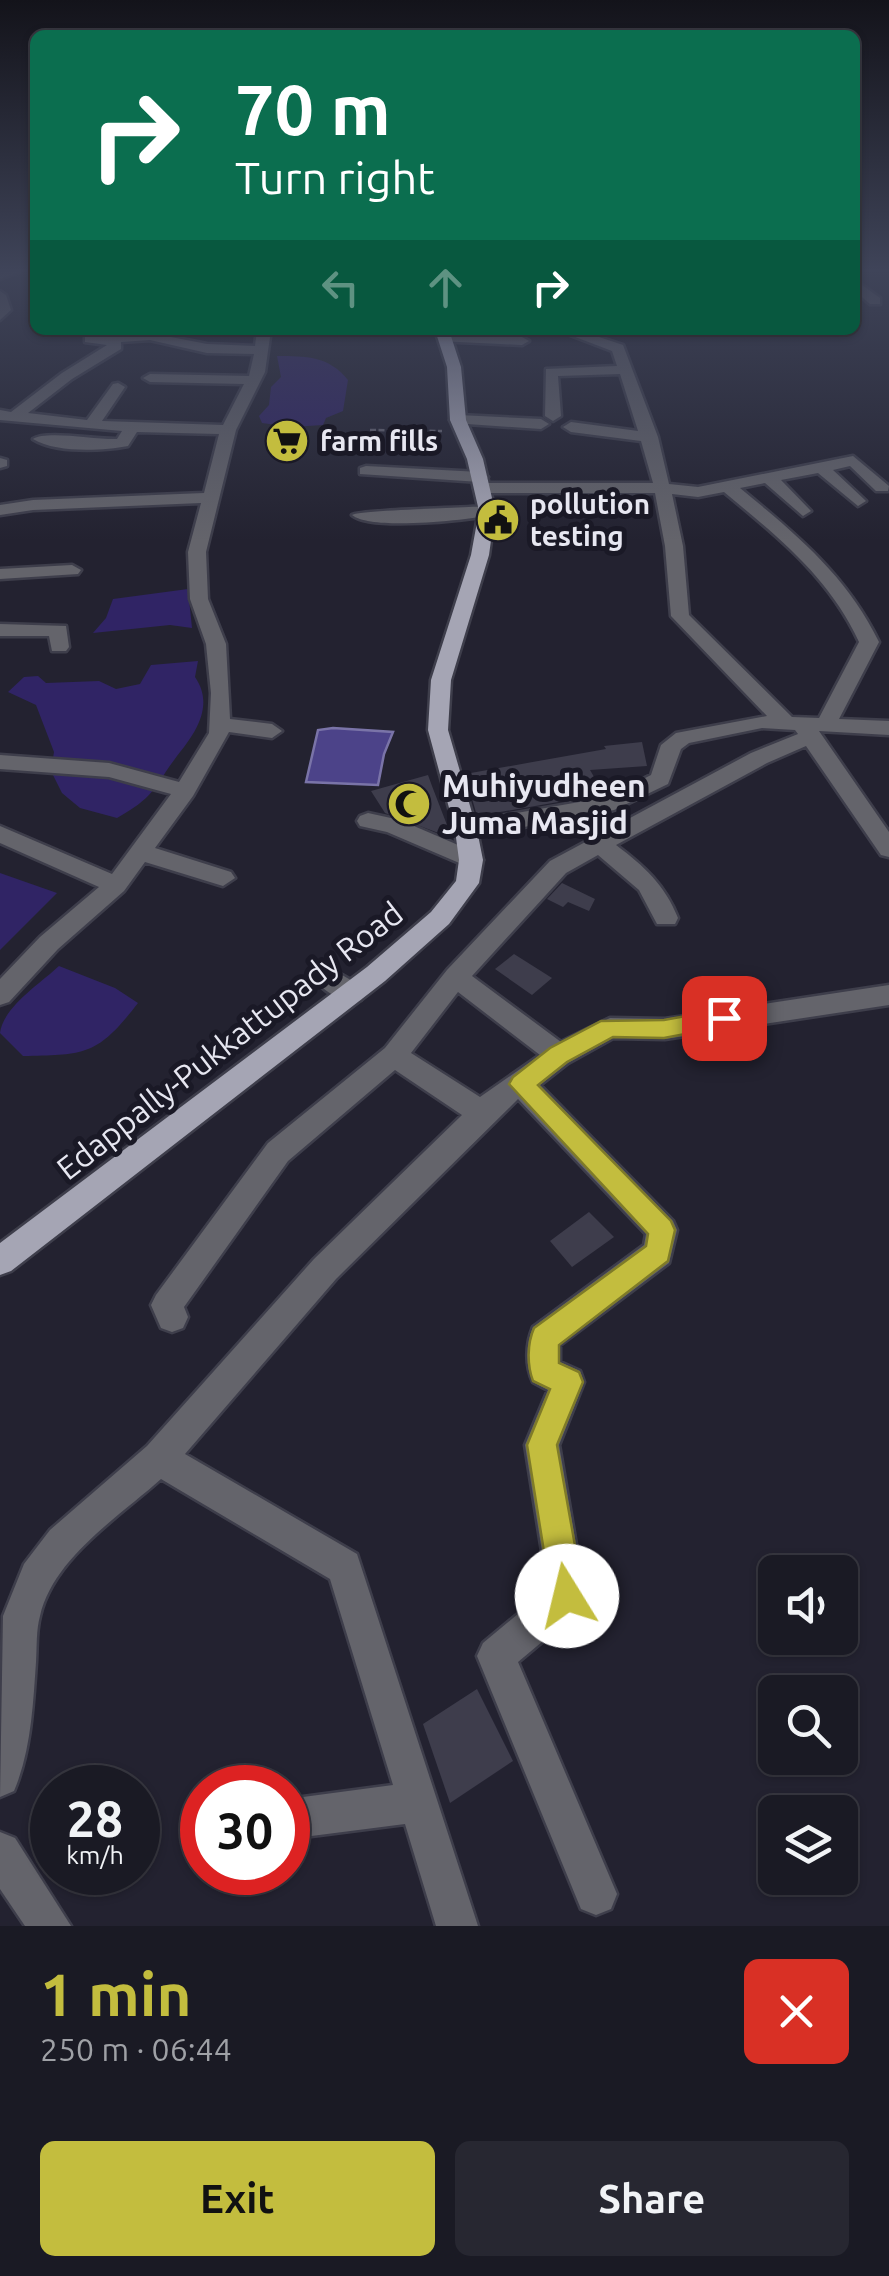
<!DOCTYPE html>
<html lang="en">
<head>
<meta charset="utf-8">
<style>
	:root { --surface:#1a1a24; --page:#272731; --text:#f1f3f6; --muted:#9fa1a6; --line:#383841; --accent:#c3bd3e }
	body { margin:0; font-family:Ubuntu,sans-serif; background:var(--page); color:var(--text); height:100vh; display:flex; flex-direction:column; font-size:38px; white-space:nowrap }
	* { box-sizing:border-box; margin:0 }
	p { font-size:32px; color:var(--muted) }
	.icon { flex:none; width:55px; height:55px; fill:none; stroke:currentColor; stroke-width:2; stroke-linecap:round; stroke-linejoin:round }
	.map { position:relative; height:1926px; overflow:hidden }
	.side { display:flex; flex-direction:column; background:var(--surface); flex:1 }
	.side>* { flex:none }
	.banner { position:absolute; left:30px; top:30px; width:830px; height:305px; border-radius:15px; box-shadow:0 2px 8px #0004,0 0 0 2px var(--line); background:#0b6e4f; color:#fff; overflow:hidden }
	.fabs { position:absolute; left:758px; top:1555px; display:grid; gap:20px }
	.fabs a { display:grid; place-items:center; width:100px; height:100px; border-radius:15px; background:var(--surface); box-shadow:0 2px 8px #0004,0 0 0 2px var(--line); font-size:50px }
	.speed { position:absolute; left:30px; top:1765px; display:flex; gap:20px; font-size:50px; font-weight:700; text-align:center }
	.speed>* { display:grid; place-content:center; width:130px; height:130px; border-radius:50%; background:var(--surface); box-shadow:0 2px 8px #0004,0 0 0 2px var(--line); line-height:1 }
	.speed small { font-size:25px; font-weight:400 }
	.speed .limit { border:15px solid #d22; background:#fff; color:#111 }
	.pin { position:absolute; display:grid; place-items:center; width:85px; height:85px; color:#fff; margin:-42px; border-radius:20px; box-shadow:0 5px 15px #0006 }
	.me { position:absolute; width:110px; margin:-55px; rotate:351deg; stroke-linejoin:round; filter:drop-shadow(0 0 8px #0008) }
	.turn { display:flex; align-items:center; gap:35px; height:210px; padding:0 40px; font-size:45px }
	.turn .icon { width:130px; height:130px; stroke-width:2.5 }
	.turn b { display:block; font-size:70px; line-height:85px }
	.lanes { display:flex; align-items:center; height:95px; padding:0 40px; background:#0003; justify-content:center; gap:50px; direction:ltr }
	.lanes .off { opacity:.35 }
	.round { display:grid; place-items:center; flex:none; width:105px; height:105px; border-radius:15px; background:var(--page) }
	.summary { display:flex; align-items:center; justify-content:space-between; height:170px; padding:0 40px }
	h1 { font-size:60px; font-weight:700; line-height:75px; color:var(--accent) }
	.cta { display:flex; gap:20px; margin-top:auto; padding:20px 40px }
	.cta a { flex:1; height:115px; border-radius:15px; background:var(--accent); color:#111; font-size:40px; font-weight:700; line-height:115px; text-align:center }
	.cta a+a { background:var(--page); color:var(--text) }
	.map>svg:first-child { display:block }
</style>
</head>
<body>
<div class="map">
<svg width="889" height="1926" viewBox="0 0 889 1926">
	<rect width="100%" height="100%" fill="#232230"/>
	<g fill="#302465">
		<path d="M 277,356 C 306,356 329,356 348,380 L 343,411 L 326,418 L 323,425 L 292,427 L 262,423 L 259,416 L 269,405 L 271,387 L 281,377 Z"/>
		<path d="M 188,589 L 192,628 L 170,625 L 93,633 L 106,618 L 113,599 Z"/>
		<path d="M 198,661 L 195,677 C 215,706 195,734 177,756 C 153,788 156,796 117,818 L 80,808 L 62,793 L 51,771 L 54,752 L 36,705 L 8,692 L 24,677 L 38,676 L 46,683 L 99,681 L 116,689 L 140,684 L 151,665 Z"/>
		<path d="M 0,873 L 57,893 L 0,950 Z"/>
		<path d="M 59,966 L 115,988 L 138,1003 C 98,1055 86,1055 23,1056 L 0,1033 C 3,1007 41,983 59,966 Z"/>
	</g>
	<path fill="#4c4389" stroke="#7a74a8" stroke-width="2.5" d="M 333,728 L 393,732 L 384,754 L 378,785 L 306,782 L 318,730 Z"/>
	<g fill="#3e3d4c">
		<path d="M 642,742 L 647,766 L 590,770 L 604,794 L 477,816 L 465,774 L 606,749 L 604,746 Z"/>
		<path d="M 428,775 L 432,786 L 452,838 L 385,813 L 371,791 Z"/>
		<path d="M 562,883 L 595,899 L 589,911 L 568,902 L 563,907 L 547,899 Z"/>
		<path d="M 514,954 L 552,978 L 532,995 L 495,969 Z"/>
		<path d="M 589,1212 L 614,1237 L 572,1267 L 550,1241 Z"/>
		<path d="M 477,1689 L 513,1761 L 450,1803 L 423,1724 Z"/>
	</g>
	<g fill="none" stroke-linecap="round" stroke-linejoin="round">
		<g stroke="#3e3e4b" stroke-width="5">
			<g id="minor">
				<path d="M 0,272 L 19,272 L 0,279 Z"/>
				<path d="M 855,280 L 880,298 L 880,304 L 870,304 L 855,291 Z"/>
				<path d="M 0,291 L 6,295 L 11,310 L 0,320 Z"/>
				<path d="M 257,330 L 271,330 L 265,372 L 236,430 L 206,552 L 208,599 L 226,644 L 230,719 L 272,724 L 282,731 L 272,738 L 229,732 L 193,796 L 155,848 L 231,872 L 235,878 L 223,886 L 145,862 L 124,891 L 58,949 L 9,1002 L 0,1005 L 0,979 L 40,937 L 99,887 L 0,843 L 0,826 L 112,874 L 171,794 L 109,777 L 0,769 L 0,755 L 109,763 L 179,782 L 209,733 L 211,693 L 206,644 L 190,599 L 188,552 L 201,503 L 33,510 L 0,515 L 0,505 L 33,500 L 204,493 L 219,434 L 137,432 L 128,446 C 101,451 56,453 33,439 C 46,430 97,440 117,439 L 122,431 L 0,420 L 0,410 L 11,412 L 62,373 L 107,345 L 85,342 L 85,336 L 140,331 L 207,344 L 255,346 ZM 150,340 L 207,353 L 254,354 L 249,376 L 150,374 L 143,378 L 150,382 L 244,384 L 223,425 L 102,421 L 125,387 L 118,383 L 113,384 L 87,420 L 28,413 L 72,379 L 121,349 L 121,342 Z"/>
				<path d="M 557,330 L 578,330 L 623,345 L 658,437 L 669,484 L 698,487 L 853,456 L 889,486 L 888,491 L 876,491 L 850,466 L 833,470 L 866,501 L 858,506 L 818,473 L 781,480 L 811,511 L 803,516 L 765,483 L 740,488 C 796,534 847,576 879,642 L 839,719 L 889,721 L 889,735 L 819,731 L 889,832 L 889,857 L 881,855 L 806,746 L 767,763 L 616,845 C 644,866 665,885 678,918 L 675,924 L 657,924 L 639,890 L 598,855 L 566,873 L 472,976 L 561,1042 L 610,1018 L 665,1019 L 889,985 L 889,1005 L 665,1039 L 613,1038 L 568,1063 L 540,1085 L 673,1221 L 677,1230 L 669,1263 L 560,1345 L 560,1362 L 580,1371 L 584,1382 L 559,1445 L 585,1597 L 580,1610 L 518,1662 L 617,1894 L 611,1909 L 596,1915 L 581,1909 L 477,1656 L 483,1643 L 548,1589 L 525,1445 L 548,1390 L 533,1382 C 525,1365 526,1344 533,1327 L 644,1245 L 646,1234 L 518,1099 L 336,1279 L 185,1454 L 357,1554 L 478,1926 L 436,1926 L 405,1824 L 288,1839 L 288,1799 L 393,1785 L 330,1579 L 161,1479 C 120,1516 53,1558 40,1616 C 36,1630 37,1647 36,1662 C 33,1705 31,1751 14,1791 L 0,1797 L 3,1616 L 24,1564 L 50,1530 L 147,1446 L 314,1259 L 462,1115 L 395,1070 L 288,1161 L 184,1307 L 188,1317 L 183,1328 L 172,1332 L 161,1328 L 151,1305 L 156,1295 L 268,1143 L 385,1048 L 447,970 L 550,861 L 751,753 L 798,734 L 795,730 L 762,728 L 689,743 L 681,749 L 668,784 L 614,810 L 466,838 L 455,830 L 466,822 L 608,797 L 651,775 L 661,745 L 676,733 L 767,716 L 671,616 L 665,546 L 655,493 L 482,493 L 474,488 L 482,483 L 653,483 L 641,441 L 571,432 L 563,427 L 571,422 L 638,431 L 620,374 L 558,376 L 561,416 L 553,421 L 545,416 L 546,369 L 617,366 L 612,351 ZM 724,492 C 778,537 829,577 859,642 L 819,718 L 792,717 L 689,615 L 683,546 L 672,494 L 698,497 ZM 458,992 L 540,1055 L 480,1097 L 411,1053 Z"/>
				<path d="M 444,334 L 522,337 L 529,341 L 522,345 L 439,341 L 439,335 Z"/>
				<path d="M 458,415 L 541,419 L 549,424 L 541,429 L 453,423 L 450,420 Z"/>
				<path d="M 0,458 L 7,460 L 7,466 L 0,468 Z"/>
				<path d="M 366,466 L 480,472 L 488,477 L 480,482 L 360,474 L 360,468 Z"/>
				<path d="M 487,506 L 493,507 L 493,515 C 465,520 372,531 352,515 C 358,510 467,508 487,506 Z"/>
				<path d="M 72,565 L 81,570 L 78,574 L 0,579 L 0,569 Z"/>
				<path d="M 0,624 L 66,626 L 69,647 L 66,651 L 52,651 L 49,636 L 0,636 Z"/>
				<path d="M 368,813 L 400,820 L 479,854 L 483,860 L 471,868 L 387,832 L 360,826 L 357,821 L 360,816 Z"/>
				<path d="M 323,964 L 361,986 L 365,993 L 361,1000 C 344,1006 320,989 310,974 L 314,967 Z"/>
				<path d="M 0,1832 L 15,1838 L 71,1926 L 25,1926 L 0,1889 Z"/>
			</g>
		</g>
		<g stroke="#3e3e4b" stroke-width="5">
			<path id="major" d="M 435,330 L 449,330 L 461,367 L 466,420 L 483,459 L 495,511 L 489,555 L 451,680 L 448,730 L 477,830 L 483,860 L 479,883 L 449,924 L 385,981 L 11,1271 L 0,1275 L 0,1243 L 367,967 L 431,912 L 456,881 L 459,860 L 455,830 L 428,730 L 431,680 L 471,555 L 479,511 L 467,459 L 450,420 L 447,367 Z"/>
		</g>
		<path stroke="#666572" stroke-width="2.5" stroke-dasharray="6 2.5" stroke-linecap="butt" d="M 370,430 L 442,431"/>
		<use href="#minor" fill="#64646b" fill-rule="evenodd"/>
		<use href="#major" fill="#a5a5b4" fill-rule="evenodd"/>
	</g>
	<linearGradient id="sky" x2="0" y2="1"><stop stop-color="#13131a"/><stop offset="0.5" stop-color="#3f4459"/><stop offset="1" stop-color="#3f4459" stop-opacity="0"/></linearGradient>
	<rect width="889" height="541" fill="url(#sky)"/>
	<path fill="#c3bd3e" stroke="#7f7b28" stroke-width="2.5" d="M 724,1009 L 733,1012 L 736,1018 L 733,1025 L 664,1038 L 613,1037 L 567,1062 L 538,1085 L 671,1221 L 675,1230 L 668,1261 L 559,1345 L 559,1363 L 579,1372 L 583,1382 L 557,1445 L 584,1596 L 579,1608 L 567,1613 L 556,1608 L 551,1596 L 527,1445 L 550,1389 L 533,1381 C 527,1365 527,1344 534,1328 L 646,1246 L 648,1234 L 509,1084 L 513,1077 L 550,1048 L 601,1021 L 664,1020 Z"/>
	<defs>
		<g id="supermarket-disc" transform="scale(2.25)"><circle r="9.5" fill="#c3bd3e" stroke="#1a1926"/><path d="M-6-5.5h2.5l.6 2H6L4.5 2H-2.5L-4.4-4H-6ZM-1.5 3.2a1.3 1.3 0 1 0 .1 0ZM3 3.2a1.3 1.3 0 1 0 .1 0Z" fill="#111"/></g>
		<g id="civic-disc" transform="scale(2.25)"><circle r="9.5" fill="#c3bd3e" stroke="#1a1926"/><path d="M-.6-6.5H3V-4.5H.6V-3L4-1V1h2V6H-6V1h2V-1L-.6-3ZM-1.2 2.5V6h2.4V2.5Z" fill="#111"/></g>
		<g id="mosque-disc" transform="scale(2.25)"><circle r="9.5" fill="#c3bd3e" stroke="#1a1926"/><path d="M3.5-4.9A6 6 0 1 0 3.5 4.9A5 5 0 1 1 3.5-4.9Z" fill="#111"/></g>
	</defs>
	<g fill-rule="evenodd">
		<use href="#supermarket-disc" x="287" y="441"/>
		<use href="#civic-disc" x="498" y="520"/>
		<use href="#mosque-disc" x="409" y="804"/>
	</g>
	<g text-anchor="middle" stroke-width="10" stroke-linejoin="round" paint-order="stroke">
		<g font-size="28" font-weight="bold" fill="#e7e7f1" stroke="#1a1926" text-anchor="start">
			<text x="320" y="451">farm fills</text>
			<text x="530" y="514">pollution<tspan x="530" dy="32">testing</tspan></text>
		</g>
		<g font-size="32" font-weight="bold" fill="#e7e7f1" stroke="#1a1926" text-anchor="start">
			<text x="442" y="797">Muhiyudheen<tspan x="442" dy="37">Juma Masjid</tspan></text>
		</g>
		<g font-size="32" fill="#e7e7f1" stroke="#1a1926">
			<text transform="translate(230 1041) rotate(-38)" y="11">Edappally-Pukkattupady Road</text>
		</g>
	</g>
</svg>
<div class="fabs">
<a><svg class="icon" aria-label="sound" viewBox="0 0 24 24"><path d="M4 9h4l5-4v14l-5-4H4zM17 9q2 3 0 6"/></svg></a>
<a><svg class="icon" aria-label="search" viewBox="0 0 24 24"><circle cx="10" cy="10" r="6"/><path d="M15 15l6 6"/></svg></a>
<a><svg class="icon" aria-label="layers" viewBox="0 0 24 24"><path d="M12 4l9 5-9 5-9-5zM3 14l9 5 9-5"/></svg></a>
</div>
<div class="speed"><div>28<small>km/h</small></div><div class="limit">30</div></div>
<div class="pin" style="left:724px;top:1018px;background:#d93025"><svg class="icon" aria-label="arrive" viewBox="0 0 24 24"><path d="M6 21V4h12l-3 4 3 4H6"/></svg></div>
<svg class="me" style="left:567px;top:1596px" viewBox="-20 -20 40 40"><circle r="19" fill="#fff"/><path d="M0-13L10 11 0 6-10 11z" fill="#c3bd3e"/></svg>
<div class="banner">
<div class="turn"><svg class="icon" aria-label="right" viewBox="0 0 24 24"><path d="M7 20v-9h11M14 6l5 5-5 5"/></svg><div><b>70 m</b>Turn right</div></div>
<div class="lanes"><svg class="icon off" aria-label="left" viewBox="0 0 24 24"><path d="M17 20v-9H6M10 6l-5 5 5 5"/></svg><svg class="icon off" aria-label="ahead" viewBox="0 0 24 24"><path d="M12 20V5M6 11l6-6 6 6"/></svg><svg class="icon" aria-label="right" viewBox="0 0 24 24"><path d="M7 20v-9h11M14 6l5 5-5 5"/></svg></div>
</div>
</div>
<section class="side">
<div class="summary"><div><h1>1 min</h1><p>250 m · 06:44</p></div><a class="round" style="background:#d93025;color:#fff"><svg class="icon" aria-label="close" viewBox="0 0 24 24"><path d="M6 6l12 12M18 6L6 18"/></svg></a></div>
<div class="cta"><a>Exit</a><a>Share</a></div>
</section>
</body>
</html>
